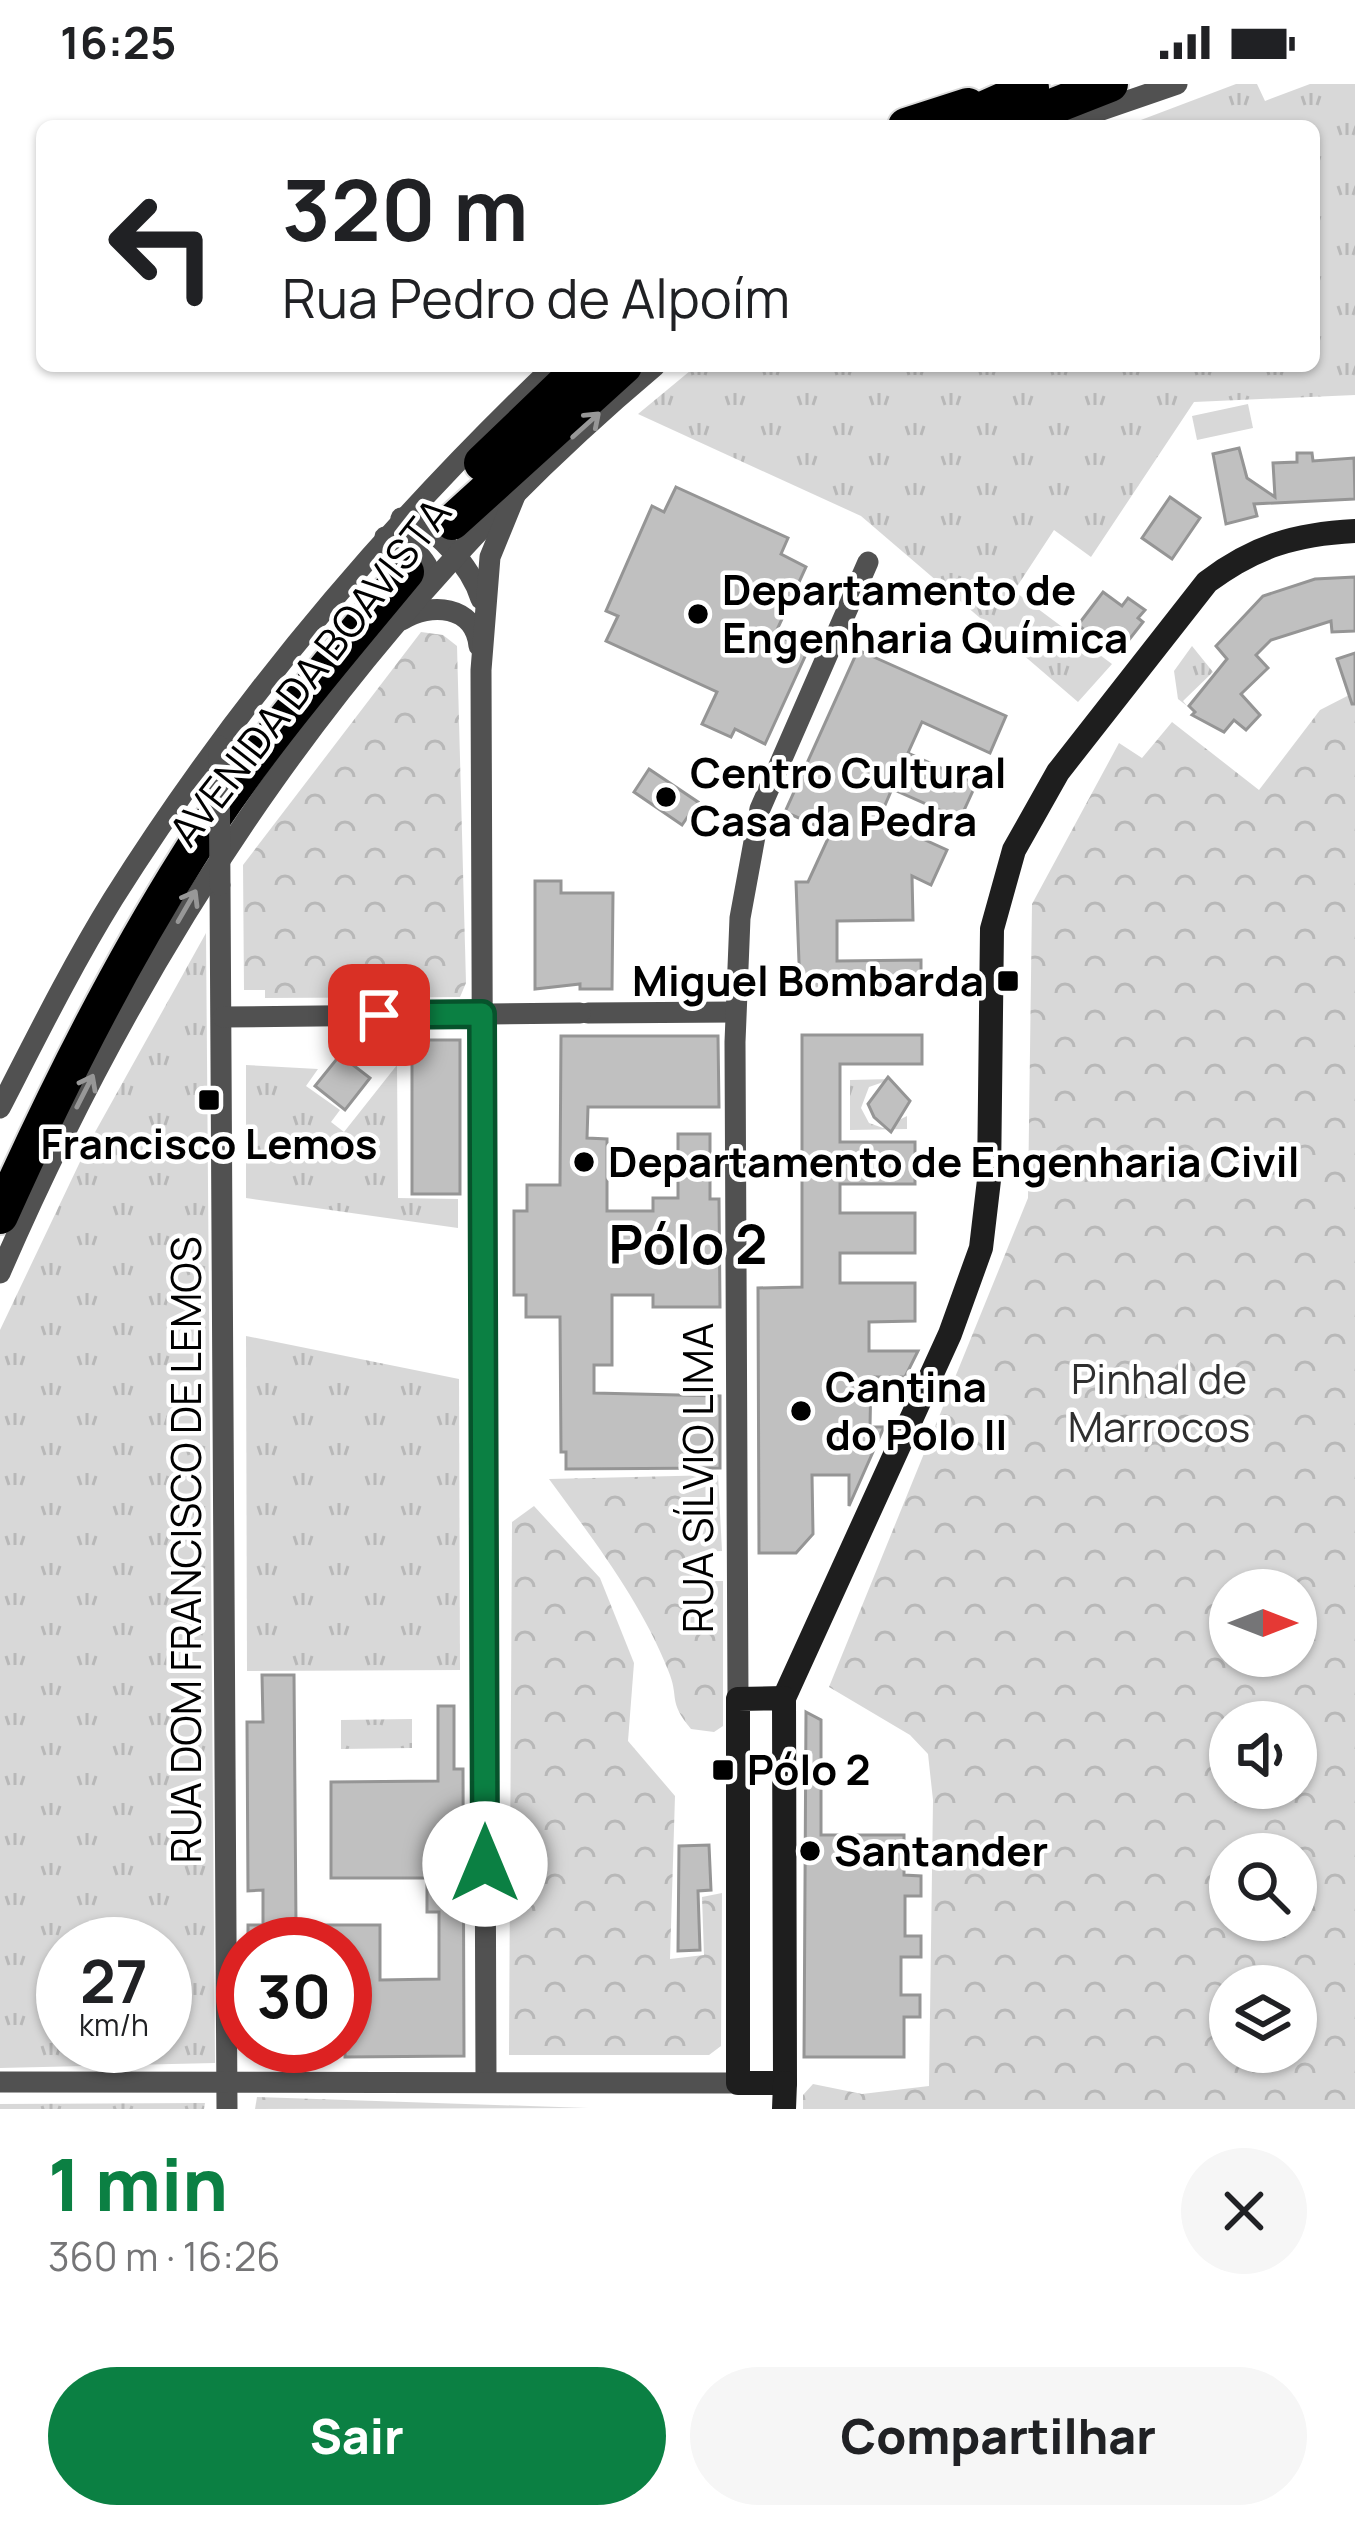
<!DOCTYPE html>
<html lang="pt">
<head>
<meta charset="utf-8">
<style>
	:root { --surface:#fff; --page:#f6f6f6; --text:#202124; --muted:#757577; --accent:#0b8043 }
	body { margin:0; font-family:Manrope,sans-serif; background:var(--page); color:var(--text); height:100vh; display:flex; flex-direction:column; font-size:45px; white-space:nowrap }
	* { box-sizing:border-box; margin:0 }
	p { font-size:39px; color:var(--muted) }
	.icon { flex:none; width:66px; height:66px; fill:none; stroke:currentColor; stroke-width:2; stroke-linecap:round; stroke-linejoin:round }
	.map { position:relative; height:2025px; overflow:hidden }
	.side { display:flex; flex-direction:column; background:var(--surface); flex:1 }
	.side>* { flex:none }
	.guide { position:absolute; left:36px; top:36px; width:1284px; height:252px; border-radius:18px; box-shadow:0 3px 9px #0004; background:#fff; color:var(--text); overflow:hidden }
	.needle { width:78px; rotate:90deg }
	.buttons { position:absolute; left:1209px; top:1485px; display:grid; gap:24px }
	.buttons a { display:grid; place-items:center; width:108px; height:108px; border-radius:50%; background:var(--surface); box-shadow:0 3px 9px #0004; font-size:60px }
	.speed { position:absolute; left:36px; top:1833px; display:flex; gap:24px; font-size:60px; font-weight:700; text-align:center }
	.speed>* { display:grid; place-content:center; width:156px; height:156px; border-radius:50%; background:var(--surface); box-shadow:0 3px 9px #0004; line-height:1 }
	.speed small { font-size:30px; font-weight:400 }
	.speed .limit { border:18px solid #d22; background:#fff; color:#111 }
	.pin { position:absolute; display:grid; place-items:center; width:102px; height:102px; color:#fff; margin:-51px; border-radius:24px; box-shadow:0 6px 18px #0006 }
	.me { position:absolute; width:132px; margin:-66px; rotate:0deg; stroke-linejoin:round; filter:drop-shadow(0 0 9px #0008) }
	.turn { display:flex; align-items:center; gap:42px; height:252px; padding:0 48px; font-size:54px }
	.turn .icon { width:156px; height:156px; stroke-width:2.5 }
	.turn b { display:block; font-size:84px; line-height:102px }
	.round { display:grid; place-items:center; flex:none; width:126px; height:126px; border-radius:63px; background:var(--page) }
	.head { display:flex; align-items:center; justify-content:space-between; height:204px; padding:0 48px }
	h1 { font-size:72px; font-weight:800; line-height:90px; color:var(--accent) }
	.action { display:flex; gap:24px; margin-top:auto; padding:24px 48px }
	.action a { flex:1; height:138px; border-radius:72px; background:var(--accent); color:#fff; font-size:48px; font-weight:800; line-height:138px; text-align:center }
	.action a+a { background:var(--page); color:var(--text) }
	.status { display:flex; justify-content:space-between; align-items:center; height:84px; padding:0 60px; background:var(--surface); direction:ltr }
	.status svg { height:33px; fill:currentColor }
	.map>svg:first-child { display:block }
</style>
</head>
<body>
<div class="status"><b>16:25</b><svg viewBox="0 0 49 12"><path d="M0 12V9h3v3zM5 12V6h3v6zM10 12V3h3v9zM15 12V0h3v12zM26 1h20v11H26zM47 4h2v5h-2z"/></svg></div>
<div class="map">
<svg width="1355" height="2025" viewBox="0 0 1355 2025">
	<defs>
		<pattern id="grass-tufts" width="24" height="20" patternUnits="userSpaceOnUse" patternTransform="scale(3)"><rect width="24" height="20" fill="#d8d8d8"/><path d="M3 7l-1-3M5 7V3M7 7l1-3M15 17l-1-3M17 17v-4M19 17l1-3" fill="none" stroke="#b8b8b8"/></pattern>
		<pattern id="forest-crowns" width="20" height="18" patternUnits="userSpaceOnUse" patternTransform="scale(3)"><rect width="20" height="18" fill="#d8d8d8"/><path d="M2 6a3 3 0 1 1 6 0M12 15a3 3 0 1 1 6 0" fill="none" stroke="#b8b8b8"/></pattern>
	</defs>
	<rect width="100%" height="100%" fill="#fff"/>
	<g fill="url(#grass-tufts)" fill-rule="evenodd">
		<path d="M 1236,0 L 1257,0 L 1265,17 L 1310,0 L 1355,0 L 1355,311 L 1194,318 L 1091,473 L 1054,446 L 1014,507 L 1112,580 L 1078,618 L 861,432 L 638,330 L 696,282 L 1314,282 L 1314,42 L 1125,42 Z"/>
		<path d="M 1192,562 L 1213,588 L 1183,617 L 1187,622 L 1178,615 L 1174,587 Z"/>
		<path d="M 206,849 L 215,1979 L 0,1984 L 0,1246 L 89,1059 ZM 63,1860 L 165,1860 L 165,1962 L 63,1962 Z"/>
		<path d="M 246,981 L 318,985 L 306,1002 L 340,1026 L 331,1038 L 344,1048 L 397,981 L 398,1114 L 458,1115 L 458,1144 L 246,1114 Z"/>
		<path d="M 892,995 L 869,1003 L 861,1024 L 869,1039 L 883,1044 L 907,1032 L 907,1045 L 850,1046 L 850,996 Z"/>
		<path d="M 246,1252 L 459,1295 L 460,1586 L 247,1587 Z"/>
		<path d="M 412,1635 L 412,1664 L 341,1665 L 341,1636 Z"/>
		<path d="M 205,2019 L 204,2025 L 0,2025 L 0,2020 Z"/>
	</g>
	<g fill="url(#forest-crowns)" fill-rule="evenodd">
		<path d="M 421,548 L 443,551 L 457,562 L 466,899 L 460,913 L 265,914 L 265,906 L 244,906 L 243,781 Z"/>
		<path d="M 1355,608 L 1355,2025 L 803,2025 L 803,2011 L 813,2000 L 862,2010 L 929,2002 L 933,1716 L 928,1670 L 910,1651 L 829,1603 L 1028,1114 L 1032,820 L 1119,659 L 1142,674 L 1172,638 L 1259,706 L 1320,626 ZM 1230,1506 L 1296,1506 L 1296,1572 L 1230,1572 ZM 1230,1638 L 1296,1638 L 1296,1704 L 1230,1704 ZM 1230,1770 L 1296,1770 L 1296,1836 L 1230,1836 ZM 1230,1902 L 1296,1902 L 1296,1968 L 1230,1968 Z"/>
		<path d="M 718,1391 L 722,1467 L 700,1468 L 700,1497 L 723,1497 L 723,1642 L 714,1648 L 691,1645 C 667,1616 680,1614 668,1586 C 641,1517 592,1454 549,1395 Z"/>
		<path d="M 534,1422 L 600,1494 L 634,1579 L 628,1657 L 675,1712 L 670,1875 L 704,1871 L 702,1813 L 722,1809 L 721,1962 L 709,1971 L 509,1971 L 512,1438 Z"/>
		<path d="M 257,2013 L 588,2024 L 255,2025 Z"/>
	</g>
	<path fill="#d8d8d8" d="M 1248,320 L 1253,344 L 1197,356 L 1192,332 Z"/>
	<g fill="#c0c0c0" stroke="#959595" stroke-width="3">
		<path d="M 1239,364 L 1247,394 L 1275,413 L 1273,379 L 1297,378 L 1297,369 L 1312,369 L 1313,377 L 1354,374 L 1355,415 L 1254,420 L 1257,432 L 1226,440 L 1213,370 Z"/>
		<path d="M 676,403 L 788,454 L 781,470 L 806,483 L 775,550 L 808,566 L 765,660 L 735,645 L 731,653 L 702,640 L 717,608 L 606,557 L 618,532 L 606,527 L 652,422 L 664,428 Z"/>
		<path d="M 1170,413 L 1200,434 L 1172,475 L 1142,454 Z"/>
		<path d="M 1355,493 L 1355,547 L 1332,548 L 1331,537 L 1271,556 L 1256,571 L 1268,584 L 1241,610 L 1260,631 L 1246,646 L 1234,636 L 1224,648 L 1192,631 L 1195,628 L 1189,622 L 1227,575 L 1216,562 L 1263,512 L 1315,495 Z"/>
		<path d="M 1103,508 L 1122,522 L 1128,514 L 1145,526 L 1138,534 L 1143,538 L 1117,571 L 1078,541 Z"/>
		<path d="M 858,566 L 1006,632 L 990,669 L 922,638 L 908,669 L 976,700 L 960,735 L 892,705 L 879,735 L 947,766 L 931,801 L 912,792 L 913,836 L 837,837 L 837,877 L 921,876 L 921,905 L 800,905 L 796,798 L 808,798 L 831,748 L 785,728 Z"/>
		<path d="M 1355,569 L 1355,620 L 1352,620 L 1337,575 Z"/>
		<path d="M 649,685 L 698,718 L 682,741 L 634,708 Z"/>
		<path d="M 535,797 L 561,797 L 561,809 L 613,809 L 612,905 L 580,905 L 580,900 L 535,905 Z"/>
		<path d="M 802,951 L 922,951 L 922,980 L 840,980 L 840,1058 L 915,1058 L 915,1100 L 840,1100 L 840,1129 L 915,1129 L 915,1169 L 840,1169 L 840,1199 L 915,1199 L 915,1237 L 869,1238 L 869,1267 L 918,1267 L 905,1293 L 871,1293 L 870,1343 L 884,1343 L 849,1422 L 849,1391 L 812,1391 L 813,1450 L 796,1469 L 759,1469 L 758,1204 L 802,1203 Z"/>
		<path d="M 561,952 L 718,952 L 719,1023 L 588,1023 L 587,1054 L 607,1055 L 607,1127 L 653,1127 L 653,1114 L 678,1114 L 678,1050 L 710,1050 L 710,1115 L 719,1115 L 720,1223 L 653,1223 L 653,1211 L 612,1211 L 612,1281 L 594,1281 L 594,1309 L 720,1312 L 720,1384 L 566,1385 L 566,1368 L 561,1368 L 560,1233 L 526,1233 L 526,1211 L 514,1211 L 514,1127 L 527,1127 L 527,1101 L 560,1101 Z"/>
		<rect x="412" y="956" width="48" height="154"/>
		<path d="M 340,971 L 370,994 L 345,1026 L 315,1002 Z"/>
		<path d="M 888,993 L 910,1017 L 891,1048 L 874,1033 L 868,1020 Z"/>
		<path d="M 262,1591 L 294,1591 L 296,1841 L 380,1841 L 380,1896 L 439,1895 L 439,1828 L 427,1828 L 427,1794 L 331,1794 L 331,1698 L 438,1697 L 438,1622 L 454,1622 L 454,1685 L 463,1685 L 464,1972 L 345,1973 L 345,1860 L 248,1860 L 248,1841 L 263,1841 L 263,1806 L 248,1807 L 247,1638 L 263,1638 Z"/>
		<path d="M 806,1628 L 821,1636 L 821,1751 L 904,1751 L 904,1791 L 921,1792 L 921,1812 L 905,1812 L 905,1852 L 921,1852 L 921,1873 L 901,1873 L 901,1911 L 920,1911 L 920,1933 L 904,1933 L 904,1973 L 804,1973 Z"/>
		<path d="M 709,1761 L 711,1806 L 698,1807 L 700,1866 L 678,1867 L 679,1762 Z"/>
	</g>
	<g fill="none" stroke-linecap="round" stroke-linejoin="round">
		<path stroke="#d9d9d9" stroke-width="36" stroke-dasharray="36 18" stroke-linecap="butt" d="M 395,473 L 437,425"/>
		<g stroke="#dbdbdb" stroke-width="40">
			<g id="highway">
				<path d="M 906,42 L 968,22"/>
				<path d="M 946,42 L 1031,4"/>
				<path d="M 1003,42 L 1110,0"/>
				<path d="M 482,379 L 583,282"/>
				<path d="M 452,438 L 624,282"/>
				<path d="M 0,1132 C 55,1009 116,887 188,773 C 251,671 330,580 406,488"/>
			</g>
		</g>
		<g stroke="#515151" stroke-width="21">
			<path d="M 1055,42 L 1177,0"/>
			<path d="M 401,434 C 435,440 471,483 481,515"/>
			<path d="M 385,453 C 405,456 429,474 431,495"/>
			<path d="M 402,536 C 430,518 475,521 479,562"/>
			<path d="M 220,801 L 227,2025"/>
			<path d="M 588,929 L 735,928"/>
			<path d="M 223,933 L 580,929"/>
			<path d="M 0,1024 C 36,954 71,883 113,815 C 237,618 386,442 554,282"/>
			<path d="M 0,1189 C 152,838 360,530 655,282"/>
			<path d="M 738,1615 L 735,958 L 740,834 L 760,725 L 868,478"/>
			<path d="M 486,1996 L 481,586 L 490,473 L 519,402"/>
			<path d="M 0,1998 L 738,1999"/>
		</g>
		<g stroke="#1e1e1e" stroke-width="24">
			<path d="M 784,1614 L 950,1250 L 981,1164 L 989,1096 L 992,845 L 1014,766 L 1058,688 L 1207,498 C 1255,462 1296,450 1355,447"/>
			<path d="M 784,1614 L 785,1999 L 738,1999 L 738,1615 Z"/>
			<path d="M 784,2025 L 785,1999"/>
		</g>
		<use href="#highway" stroke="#000" stroke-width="36"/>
		<path stroke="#515151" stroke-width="21" d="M 219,662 L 220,801"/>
	</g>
	<defs><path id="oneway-shaft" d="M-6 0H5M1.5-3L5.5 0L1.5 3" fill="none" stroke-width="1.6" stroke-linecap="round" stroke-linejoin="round" transform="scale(3)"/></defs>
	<g stroke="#979797">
		<use href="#oneway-shaft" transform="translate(586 341) rotate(-42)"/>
		<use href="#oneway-shaft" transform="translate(187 822) rotate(-60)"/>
		<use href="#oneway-shaft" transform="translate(85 1007) rotate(-63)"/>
	</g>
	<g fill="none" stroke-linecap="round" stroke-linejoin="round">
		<g stroke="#07532c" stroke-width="30">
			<path id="route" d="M 379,931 L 482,930 L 485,1780"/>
		</g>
		<use href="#route" stroke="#0b8043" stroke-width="21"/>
	</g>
	<g fill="#000" stroke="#fff" stroke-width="4.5">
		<circle cx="698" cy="530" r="12"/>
		<circle cx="666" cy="713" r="12"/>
		<rect x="996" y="885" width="24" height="24" rx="6"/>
		<rect x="197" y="1004" width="24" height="24" rx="6"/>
		<circle cx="584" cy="1078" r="12"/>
		<circle cx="801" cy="1327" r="12"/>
		<rect x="711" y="1674" width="24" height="24" rx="6"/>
		<circle cx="810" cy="1767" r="12"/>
	</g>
	<g text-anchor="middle" stroke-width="9" stroke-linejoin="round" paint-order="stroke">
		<g font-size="42" font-weight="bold" fill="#000" stroke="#fff" text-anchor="start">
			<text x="722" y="521">Departamento de<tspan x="722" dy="48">Engenharia Química</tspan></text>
			<text x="690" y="704">Centro Cultural<tspan x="690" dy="48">Casa da Pedra</tspan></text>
			<text x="984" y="912" text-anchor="end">Miguel Bombarda</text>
			<text x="209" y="1075" text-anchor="middle">Francisco Lemos</text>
			<text x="608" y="1093">Departamento de Engenharia Civil</text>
			<text x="825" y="1318">Cantina<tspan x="825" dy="48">do Polo II</tspan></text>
			<text x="747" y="1701">Pólo 2</text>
			<text x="834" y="1782">Santander</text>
		</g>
		<g font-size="42" fill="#000" stroke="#fff">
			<text transform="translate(310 588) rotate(-52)" y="15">AVENIDA DA BOAVISTA</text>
			<text transform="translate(698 1394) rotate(-90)" y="15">RUA SÍLVIO LIMA</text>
			<text transform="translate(186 1466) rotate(-90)" y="15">RUA DOM FRANCISCO DE LEMOS</text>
		</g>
		<g font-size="42" fill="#2f2f2f" stroke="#fff">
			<text x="1159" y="1310">Pinhal de<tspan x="1159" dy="48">Marrocos</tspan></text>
		</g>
		<g font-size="54" font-weight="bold" fill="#000" stroke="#fff">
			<text x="688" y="1180">Pólo 2</text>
		</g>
	</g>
</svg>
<div class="buttons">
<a><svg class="needle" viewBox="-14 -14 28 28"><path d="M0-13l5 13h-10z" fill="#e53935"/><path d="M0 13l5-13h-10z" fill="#757577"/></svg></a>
<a><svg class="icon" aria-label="sound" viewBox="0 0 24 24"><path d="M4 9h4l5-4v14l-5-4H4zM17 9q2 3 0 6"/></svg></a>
<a><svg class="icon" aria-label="search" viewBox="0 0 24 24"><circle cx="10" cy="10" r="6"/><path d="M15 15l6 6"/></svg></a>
<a><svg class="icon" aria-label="layers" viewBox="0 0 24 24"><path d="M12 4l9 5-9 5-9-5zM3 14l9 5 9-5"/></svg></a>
</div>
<div class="speed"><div>27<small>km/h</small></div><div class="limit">30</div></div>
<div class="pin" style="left:379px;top:931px;background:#d93025"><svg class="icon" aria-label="arrive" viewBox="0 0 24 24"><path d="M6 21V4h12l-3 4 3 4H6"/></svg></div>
<svg class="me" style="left:485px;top:1780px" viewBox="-20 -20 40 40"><circle r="19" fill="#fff"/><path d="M0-13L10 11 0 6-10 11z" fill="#0b8043"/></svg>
<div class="guide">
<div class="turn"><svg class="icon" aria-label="left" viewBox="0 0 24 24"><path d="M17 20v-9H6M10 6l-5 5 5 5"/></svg><div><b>320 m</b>Rua Pedro de Alpoím</div></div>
</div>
</div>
<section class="side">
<div class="head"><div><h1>1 min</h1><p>360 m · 16:26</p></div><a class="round"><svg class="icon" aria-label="close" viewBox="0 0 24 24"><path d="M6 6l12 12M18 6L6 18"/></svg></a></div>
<div class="action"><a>Sair</a><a>Compartilhar</a></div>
</section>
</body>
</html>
